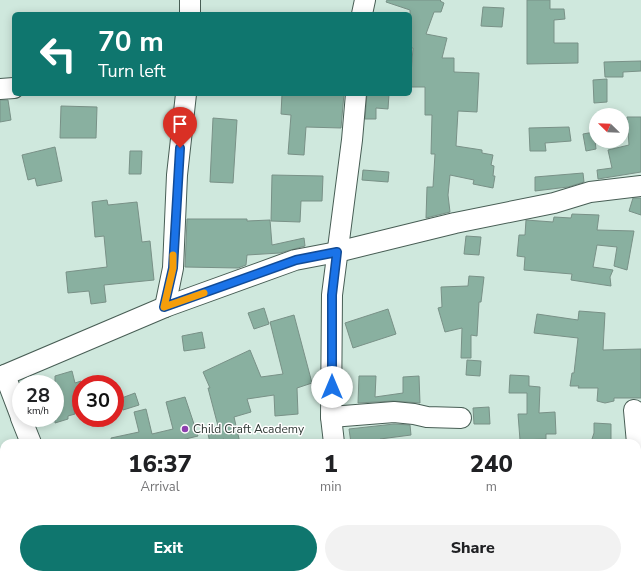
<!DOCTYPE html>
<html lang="en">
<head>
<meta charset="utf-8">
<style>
	:root { --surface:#fff; --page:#f2f2f2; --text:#202124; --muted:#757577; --accent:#0f766e }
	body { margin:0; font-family:"Nunito Sans",sans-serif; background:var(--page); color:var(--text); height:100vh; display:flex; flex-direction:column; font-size:15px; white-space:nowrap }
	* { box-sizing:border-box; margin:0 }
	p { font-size:13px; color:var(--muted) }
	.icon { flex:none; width:22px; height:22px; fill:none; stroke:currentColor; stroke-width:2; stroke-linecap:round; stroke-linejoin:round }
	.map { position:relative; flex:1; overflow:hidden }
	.details { position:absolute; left:0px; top:439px; width:641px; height:140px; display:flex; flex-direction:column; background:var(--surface); border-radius:12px 12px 0 0; box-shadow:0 2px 10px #0003 }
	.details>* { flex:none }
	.top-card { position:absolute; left:12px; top:12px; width:400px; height:84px; border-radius:6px; box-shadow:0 2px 10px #0003; background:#0f766e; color:#fff; overflow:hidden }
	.needle { width:26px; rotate:293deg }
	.buttons { position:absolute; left:589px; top:108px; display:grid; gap:8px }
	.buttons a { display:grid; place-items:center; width:40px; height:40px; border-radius:50%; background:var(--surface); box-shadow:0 2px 10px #0003; font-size:20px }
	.speed { position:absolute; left:12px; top:375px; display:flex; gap:8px; font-size:20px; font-weight:700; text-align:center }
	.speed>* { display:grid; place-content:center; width:52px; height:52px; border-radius:50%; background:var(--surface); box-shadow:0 2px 10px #0003; line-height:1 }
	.speed small { font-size:10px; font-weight:400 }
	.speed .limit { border:6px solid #d22; background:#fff; color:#111 }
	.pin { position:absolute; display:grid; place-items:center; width:34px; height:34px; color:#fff; margin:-41px -17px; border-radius:50% 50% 50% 0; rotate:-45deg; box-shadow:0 0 4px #0007 }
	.pin .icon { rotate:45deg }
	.me { position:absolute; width:44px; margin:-22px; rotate:0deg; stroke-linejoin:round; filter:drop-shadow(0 0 3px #0008) }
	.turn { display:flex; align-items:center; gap:14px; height:84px; padding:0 20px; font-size:18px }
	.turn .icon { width:52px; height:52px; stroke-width:2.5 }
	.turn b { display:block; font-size:28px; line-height:34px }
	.eta { display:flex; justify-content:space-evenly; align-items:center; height:68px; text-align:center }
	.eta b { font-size:24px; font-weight:800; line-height:28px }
	.cta { display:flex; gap:8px; margin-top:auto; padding:8px 20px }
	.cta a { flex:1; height:46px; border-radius:24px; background:var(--accent); color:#fff; font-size:16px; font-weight:800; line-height:46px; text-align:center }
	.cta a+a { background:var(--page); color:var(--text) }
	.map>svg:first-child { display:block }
</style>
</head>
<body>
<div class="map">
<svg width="641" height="579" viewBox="0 0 641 579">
	<rect width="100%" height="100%" fill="#cfe8dd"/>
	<g fill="#89b0a0" stroke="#799187">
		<path d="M 387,0 L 441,0 L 440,1 L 444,3 L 441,12 L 434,12 L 426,34 L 447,38 L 442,58 L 454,58 L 454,72 L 479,73 L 477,112 L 458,111 L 456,146 L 482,150 L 482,153 L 493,155 L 491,165 L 494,166 L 493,176 L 495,176 L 493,188 L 473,184 L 474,180 L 450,175 L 448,195 L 450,212 L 426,218 L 427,187 L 433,187 L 435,154 L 431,154 L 432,115 L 425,115 L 425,87 L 410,87 L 413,48 L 410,48 L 410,10 L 386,2 Z"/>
		<path d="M 527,0 L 550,0 L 550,9 L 564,9 L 565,19 L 554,20 L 554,43 L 578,43 L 578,63 L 527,64 Z"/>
		<path d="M 483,7 L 504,8 L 502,27 L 481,26 Z"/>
		<path d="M 641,61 L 641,71 L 623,72 L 623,77 L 605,77 L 604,62 Z"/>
		<path d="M 607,79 L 607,102 L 594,103 L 593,80 Z"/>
		<path d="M 282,94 L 344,94 L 341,128 L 306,127 L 304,155 L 288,154 L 291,115 L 281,114 Z"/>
		<path d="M 367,94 L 389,94 L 388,109 L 376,108 L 376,119 L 365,119 Z"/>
		<path d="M 0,100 L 8,100 L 11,120 L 0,122 Z"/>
		<path d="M 61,106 L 97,107 L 96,138 L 60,138 Z"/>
		<path d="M 627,117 L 641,117 L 641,172 L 598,179 L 597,170 L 612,168 L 608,150 L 629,145 Z"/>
		<path d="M 213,118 L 237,120 L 233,183 L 210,182 Z"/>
		<path d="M 569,127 L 571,141 L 545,143 L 546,151 L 530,151 L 529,128 Z"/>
		<path d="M 594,132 L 596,149 L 586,151 L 583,134 Z"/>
		<path d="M 55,147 L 62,181 L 37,186 L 35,178 L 28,180 L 22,155 Z"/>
		<path d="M 130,151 L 142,151 L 141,174 L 129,174 Z"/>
		<path d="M 363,170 L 389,172 L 388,182 L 362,180 Z"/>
		<path d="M 583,173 L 584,182 L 568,187 L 535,191 L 535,177 Z"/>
		<path d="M 272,175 L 323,176 L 322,201 L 301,201 L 300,222 L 271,221 Z"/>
		<path d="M 633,198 L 641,198 L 641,215 L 629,211 Z"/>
		<path d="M 107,200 L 108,205 L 137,202 L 142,242 L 150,241 L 154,280 L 104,285 L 106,302 L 91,304 L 89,291 L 68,293 L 66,272 L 107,267 L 104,236 L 95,237 L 92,202 Z"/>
		<path d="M 572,214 L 599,215 L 597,230 L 634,231 L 627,270 L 614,266 L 617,247 L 597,245 L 593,267 L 613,270 L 610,277 L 611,286 L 571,280 L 572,274 L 524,270 L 525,257 L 517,256 L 519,235 L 525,235 L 526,220 L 553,222 L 554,217 L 571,218 Z"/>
		<path d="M 187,219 L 247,219 L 247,221 L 270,220 L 272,245 L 304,238 L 305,246 L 280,253 L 247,255 L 246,265 L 238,268 L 185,267 Z"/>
		<path d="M 466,236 L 481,237 L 479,255 L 464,254 Z"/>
		<path d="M 469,276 L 484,277 L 481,302 L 479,302 L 477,336 L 471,335 L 471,358 L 461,358 L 462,328 L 445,332 L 438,308 L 442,307 L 441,287 L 468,286 Z"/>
		<path d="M 264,308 L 269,324 L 254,329 L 248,313 Z"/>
		<path d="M 388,309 L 396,334 L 353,348 L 345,323 Z"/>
		<path d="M 579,311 L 605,313 L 603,350 L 641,349 L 641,398 L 614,398 L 614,401 L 605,403 L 597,401 L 598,388 L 578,388 L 579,386 L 570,386 L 572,373 L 574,373 L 578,338 L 534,333 L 537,314 L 578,320 Z"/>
		<path d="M 294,315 L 312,383 L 297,388 L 298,414 L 275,416 L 274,395 L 247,399 L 251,412 L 234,417 L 240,443 L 224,443 L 224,439 L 210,443 L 207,429 L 218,426 L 208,388 L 210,388 L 203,372 L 250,350 L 261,377 L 283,374 L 270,322 Z"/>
		<path d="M 202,332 L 205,348 L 184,351 L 182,336 Z"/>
		<path d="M 467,360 L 481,361 L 480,376 L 466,375 Z"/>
		<path d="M 72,371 L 75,383 L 81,381 L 81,407 L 74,409 L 75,414 L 68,416 L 68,419 L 55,423 L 55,376 Z"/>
		<path d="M 510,375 L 529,376 L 529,386 L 540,387 L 539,413 L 555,412 L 556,434 L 546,434 L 546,439 L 520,440 L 518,414 L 527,414 L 527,393 L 509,393 Z"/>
		<path d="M 359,376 L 376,376 L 375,397 L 403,393 L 403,377 L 419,376 L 420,403 L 393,401 L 358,403 Z"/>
		<path d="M 135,393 L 139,405 L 123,410 L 119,399 Z"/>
		<path d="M 185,397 L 198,436 L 169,443 L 112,443 L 111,438 L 139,432 L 134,412 L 146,409 L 152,434 L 173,429 L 166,402 Z"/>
		<path d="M 489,407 L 490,424 L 474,424 L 473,408 Z"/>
		<path d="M 594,423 L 611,424 L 611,443 L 591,442 L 594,433 Z"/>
		<path d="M 394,424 L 410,425 L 411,435 L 380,439 L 381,443 L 351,443 L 349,429 Z"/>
	</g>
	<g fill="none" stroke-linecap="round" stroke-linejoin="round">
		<g stroke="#485e55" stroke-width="22">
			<g id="minor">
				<path d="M 190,14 L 190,0"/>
				<path d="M 362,14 L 365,0"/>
				<path d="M 0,89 L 14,88"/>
				<path d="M 165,307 L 173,268 L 177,175 L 186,94"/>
				<path d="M 5,375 L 21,417"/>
				<path d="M 0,377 L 165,307 L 295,260 L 337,252 L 455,223 L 554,203 L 590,192 L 641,186"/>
				<path d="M 634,410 L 637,443"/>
				<path d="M 331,417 L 394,412 L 414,414 L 427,417 L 461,418"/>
				<path d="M 21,418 L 31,443"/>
				<path d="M 334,443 L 331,417 L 332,295 L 352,140 L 356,94"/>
				<path d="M 637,445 L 641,478"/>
				<path d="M 232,575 L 232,579"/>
				<path d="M 358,575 L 359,579"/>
				<path d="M 26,579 L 171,575"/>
				<path d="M 455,579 L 455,575"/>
			</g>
		</g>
		<use href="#minor" stroke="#fff" stroke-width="20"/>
	</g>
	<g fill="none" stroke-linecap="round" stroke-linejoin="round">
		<g stroke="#114b97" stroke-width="10">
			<path id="route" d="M 180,148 L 173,268 L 164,307 L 296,260 L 337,252 L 332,295 L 332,387"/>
		</g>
		<use href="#route" stroke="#1a73e8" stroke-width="7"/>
		<path stroke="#f59e0b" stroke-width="7" d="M 173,255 L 173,268 L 164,307 L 204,293"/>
	</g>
	<circle fill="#8d3faf" stroke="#fff" stroke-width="1.5" cx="185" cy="429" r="4"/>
	<g text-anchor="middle" stroke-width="3" stroke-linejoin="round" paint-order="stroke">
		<g font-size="12" fill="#313b36" stroke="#fff" text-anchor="start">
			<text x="193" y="433">Child Craft Academy</text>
		</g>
	</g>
</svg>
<div class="buttons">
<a><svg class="needle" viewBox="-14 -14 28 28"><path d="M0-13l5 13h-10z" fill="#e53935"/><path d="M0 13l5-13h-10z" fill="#757577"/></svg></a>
</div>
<div class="speed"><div>28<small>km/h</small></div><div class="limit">30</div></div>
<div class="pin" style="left:180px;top:148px;background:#d93025"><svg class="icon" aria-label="arrive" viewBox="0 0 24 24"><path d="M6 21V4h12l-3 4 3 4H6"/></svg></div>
<svg class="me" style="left:332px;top:387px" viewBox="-20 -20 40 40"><circle r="19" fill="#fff"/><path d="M0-13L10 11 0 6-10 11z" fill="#1a73e8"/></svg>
<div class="top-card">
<div class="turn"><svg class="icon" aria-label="left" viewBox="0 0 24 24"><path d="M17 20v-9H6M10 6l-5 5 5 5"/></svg><div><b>70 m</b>Turn left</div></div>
</div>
<section class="details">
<div class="eta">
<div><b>16:37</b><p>Arrival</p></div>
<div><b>1</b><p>min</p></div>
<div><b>240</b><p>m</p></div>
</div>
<div class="cta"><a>Exit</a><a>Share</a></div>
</section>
</div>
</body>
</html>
